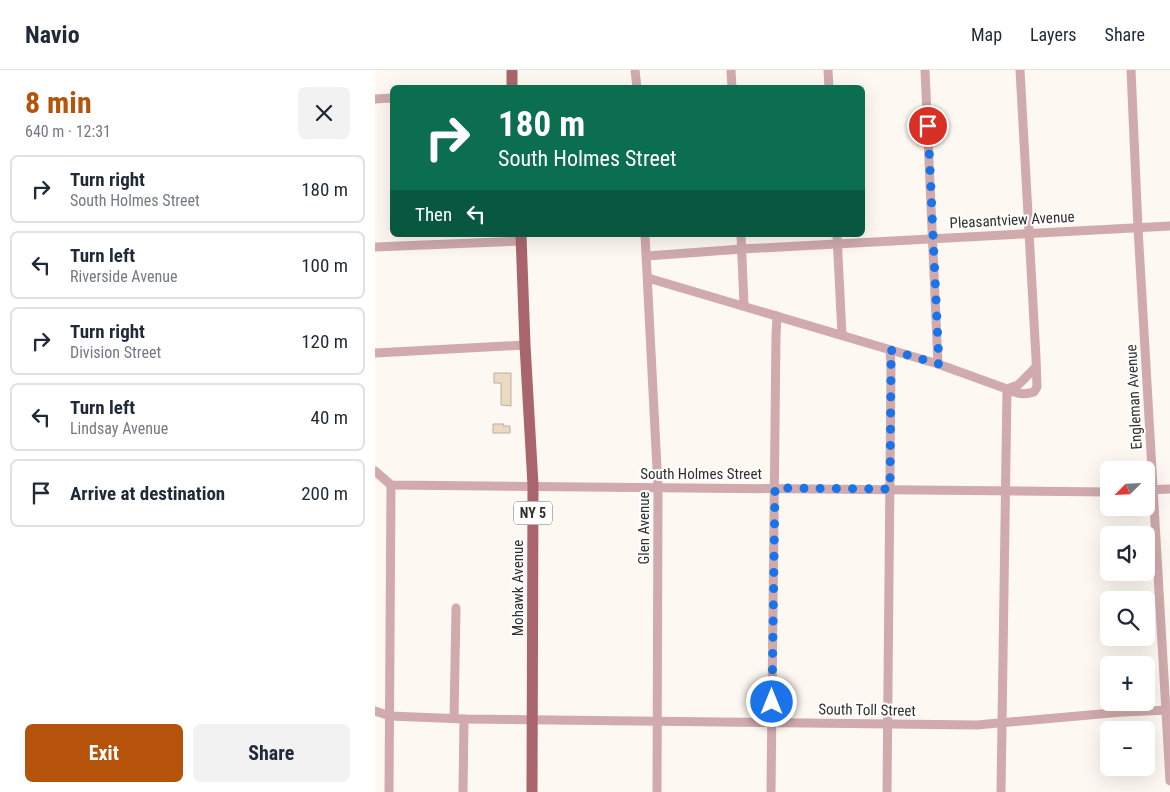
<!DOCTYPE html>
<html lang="en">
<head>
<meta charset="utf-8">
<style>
	:root { --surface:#fff; --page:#f2f2f3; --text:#1f2937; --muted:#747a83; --line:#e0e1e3; --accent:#b45309 }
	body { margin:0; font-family:"Roboto Condensed",sans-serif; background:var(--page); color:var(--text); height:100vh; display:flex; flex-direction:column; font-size:19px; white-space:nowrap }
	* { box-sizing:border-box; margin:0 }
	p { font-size:16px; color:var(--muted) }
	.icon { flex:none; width:28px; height:28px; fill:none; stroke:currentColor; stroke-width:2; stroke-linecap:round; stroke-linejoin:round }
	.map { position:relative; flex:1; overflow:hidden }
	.drawer { display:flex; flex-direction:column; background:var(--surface); width:375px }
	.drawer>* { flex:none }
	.guide { position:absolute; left:15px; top:15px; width:475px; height:152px; border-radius:8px; box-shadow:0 5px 20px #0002; background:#0b6e4f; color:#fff; overflow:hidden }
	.needle { width:32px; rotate:246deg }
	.buttons { position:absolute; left:725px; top:391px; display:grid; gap:10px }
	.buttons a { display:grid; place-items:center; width:55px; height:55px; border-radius:8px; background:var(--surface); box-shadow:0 5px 20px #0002; font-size:25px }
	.pin { position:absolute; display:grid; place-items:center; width:42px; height:42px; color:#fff; margin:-21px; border:2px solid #fff; border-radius:50%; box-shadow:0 1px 5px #0007 }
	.me { position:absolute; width:55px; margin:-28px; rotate:0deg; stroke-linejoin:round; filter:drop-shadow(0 0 4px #0008) }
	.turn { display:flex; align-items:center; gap:18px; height:105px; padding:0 25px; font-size:22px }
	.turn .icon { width:65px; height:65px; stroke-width:2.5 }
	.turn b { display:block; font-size:35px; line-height:42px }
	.then { display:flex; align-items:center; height:48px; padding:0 25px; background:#0003; gap:10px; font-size:19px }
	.round { display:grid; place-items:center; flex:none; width:52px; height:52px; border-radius:8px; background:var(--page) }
	.overview { display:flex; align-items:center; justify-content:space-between; height:85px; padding:0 25px }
	h1 { font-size:30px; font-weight:700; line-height:38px; color:var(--accent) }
	.button { display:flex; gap:10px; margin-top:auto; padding:10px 25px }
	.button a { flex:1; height:58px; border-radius:8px; background:var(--accent); color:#fff; font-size:20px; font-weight:700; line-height:58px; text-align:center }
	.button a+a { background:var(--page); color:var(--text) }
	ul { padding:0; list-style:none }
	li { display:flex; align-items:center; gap:15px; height:68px; margin:0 10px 8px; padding:0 15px; border:2px solid var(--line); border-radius:8px }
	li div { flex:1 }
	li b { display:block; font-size:19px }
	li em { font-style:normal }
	header { display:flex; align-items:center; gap:30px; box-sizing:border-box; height:70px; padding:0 25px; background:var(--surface); border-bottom:1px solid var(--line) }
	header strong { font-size:24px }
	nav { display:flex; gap:28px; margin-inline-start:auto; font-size:18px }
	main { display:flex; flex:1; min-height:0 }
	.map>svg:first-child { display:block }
</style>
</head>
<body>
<header>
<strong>Navio</strong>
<nav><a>Map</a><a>Layers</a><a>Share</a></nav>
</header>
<main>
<section class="drawer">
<div class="overview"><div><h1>8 min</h1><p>640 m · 12:31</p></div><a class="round"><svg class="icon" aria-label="close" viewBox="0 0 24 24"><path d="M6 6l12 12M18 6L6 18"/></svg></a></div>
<ul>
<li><svg class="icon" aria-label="right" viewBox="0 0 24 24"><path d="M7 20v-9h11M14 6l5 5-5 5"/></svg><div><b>Turn right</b><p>South Holmes Street</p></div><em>180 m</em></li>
<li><svg class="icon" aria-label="left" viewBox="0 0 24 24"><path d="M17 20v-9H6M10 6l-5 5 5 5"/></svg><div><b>Turn left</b><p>Riverside Avenue</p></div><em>100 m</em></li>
<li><svg class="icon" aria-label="right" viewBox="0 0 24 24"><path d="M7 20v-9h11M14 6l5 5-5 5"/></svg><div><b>Turn right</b><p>Division Street</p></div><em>120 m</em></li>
<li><svg class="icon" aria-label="left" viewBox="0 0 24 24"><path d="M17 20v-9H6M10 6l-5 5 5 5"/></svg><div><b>Turn left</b><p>Lindsay Avenue</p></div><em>40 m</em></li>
<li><svg class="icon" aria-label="arrive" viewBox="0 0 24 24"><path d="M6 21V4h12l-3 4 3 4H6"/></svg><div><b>Arrive at destination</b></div><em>200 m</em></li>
</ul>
<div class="button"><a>Exit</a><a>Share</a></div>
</section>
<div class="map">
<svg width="795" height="722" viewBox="0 0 795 722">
	<rect width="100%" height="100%" fill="#fdf8f2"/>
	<g fill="#edd9c0" stroke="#b5b0aa">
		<path d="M 119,303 L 136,303 L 136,336 L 126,335 L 126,313 L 119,313 Z"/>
		<path d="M 118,354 L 129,354 L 128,356 L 135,356 L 135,363 L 118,363 Z"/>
	</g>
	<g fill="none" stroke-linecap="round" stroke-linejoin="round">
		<g stroke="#d0aaac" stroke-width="9">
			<path d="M 260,0 L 262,18"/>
			<path d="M 356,0 L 357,18"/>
			<path d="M 453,0 L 454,18"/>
			<path d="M 550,0 L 563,294"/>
			<path d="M 756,0 L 763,158 L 795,711"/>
			<path d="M 0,29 L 18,28"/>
			<path d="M 270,165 L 283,418 L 282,722"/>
			<path d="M 366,165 L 369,235"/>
			<path d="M 462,165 L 467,265"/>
			<path d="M 0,177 L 146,171"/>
			<path d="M 272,186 L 367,179 L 795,156"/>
			<path d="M 273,208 L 563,294 L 632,319 C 642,324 649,325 659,322 L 662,317 L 661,288 L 645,0"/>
			<path d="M 0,283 L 150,275"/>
			<path d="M 632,319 L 643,315 L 661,297"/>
			<path d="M 0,401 L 16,415 L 734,422"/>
			<path d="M 771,420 L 795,419"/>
			<path d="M 0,641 L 15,646 L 89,649 L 602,655 L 748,642 L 795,640"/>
			<path d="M 79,648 L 81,538"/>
			<path d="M 14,722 L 16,415"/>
			<path d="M 88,722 L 89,649"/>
			<path d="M 396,722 L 401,265 L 402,246"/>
			<path d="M 512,722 L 516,295 L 515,280"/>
			<path d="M 626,722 L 632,319"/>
		</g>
		<g stroke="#a8666c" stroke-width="11">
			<path d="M 137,0 L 137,18"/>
			<path d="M 146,165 L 150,275 L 158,415 L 157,722"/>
		</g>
	</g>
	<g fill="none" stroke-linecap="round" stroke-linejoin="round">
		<path stroke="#1a73e8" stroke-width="9" stroke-dasharray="0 16.2" d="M 397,632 L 400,418 L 515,419 L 516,295 L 515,280 L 564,294 L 553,56"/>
	</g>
	<g text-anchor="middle" stroke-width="4" stroke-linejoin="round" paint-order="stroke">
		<rect fill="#fff" stroke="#706e6c" stroke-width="1" x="139" y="431.5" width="38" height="23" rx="4"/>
		<g font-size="14" font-weight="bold" fill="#32302d">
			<text x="158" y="448">NY 5</text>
		</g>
		<g font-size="15" fill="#32302d" stroke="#fff">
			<text transform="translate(637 150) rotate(-3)" y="5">Pleasantview Avenue</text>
			<text transform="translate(759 327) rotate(-93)" y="5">Engleman Avenue</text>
			<text x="326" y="409">South Holmes Street</text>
			<text transform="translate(269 458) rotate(-90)" y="5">Glen Avenue</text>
			<text transform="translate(143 518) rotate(-90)" y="5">Mohawk Avenue</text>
			<text transform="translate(492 640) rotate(1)" y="5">South Toll Street</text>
		</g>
	</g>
</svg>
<div class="buttons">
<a><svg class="needle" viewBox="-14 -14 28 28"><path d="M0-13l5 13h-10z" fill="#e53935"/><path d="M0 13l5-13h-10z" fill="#747a83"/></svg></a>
<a><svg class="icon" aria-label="sound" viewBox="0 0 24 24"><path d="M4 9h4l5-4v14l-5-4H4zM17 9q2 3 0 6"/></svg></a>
<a><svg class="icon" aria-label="search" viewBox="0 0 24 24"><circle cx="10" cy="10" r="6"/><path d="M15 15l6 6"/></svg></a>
<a>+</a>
<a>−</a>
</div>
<div class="pin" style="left:553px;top:56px;background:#d93025"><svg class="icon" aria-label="arrive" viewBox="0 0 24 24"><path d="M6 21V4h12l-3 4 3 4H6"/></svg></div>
<svg class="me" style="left:397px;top:632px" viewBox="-20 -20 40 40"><circle r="17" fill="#1a73e8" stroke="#fff" stroke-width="3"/><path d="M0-11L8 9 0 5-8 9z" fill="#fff"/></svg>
<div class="guide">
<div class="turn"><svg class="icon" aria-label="right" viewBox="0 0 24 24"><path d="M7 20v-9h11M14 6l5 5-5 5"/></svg><div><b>180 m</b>South Holmes Street</div></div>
<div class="then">Then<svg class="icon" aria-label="left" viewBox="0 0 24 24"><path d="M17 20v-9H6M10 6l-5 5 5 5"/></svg></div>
</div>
</div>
</main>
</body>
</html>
